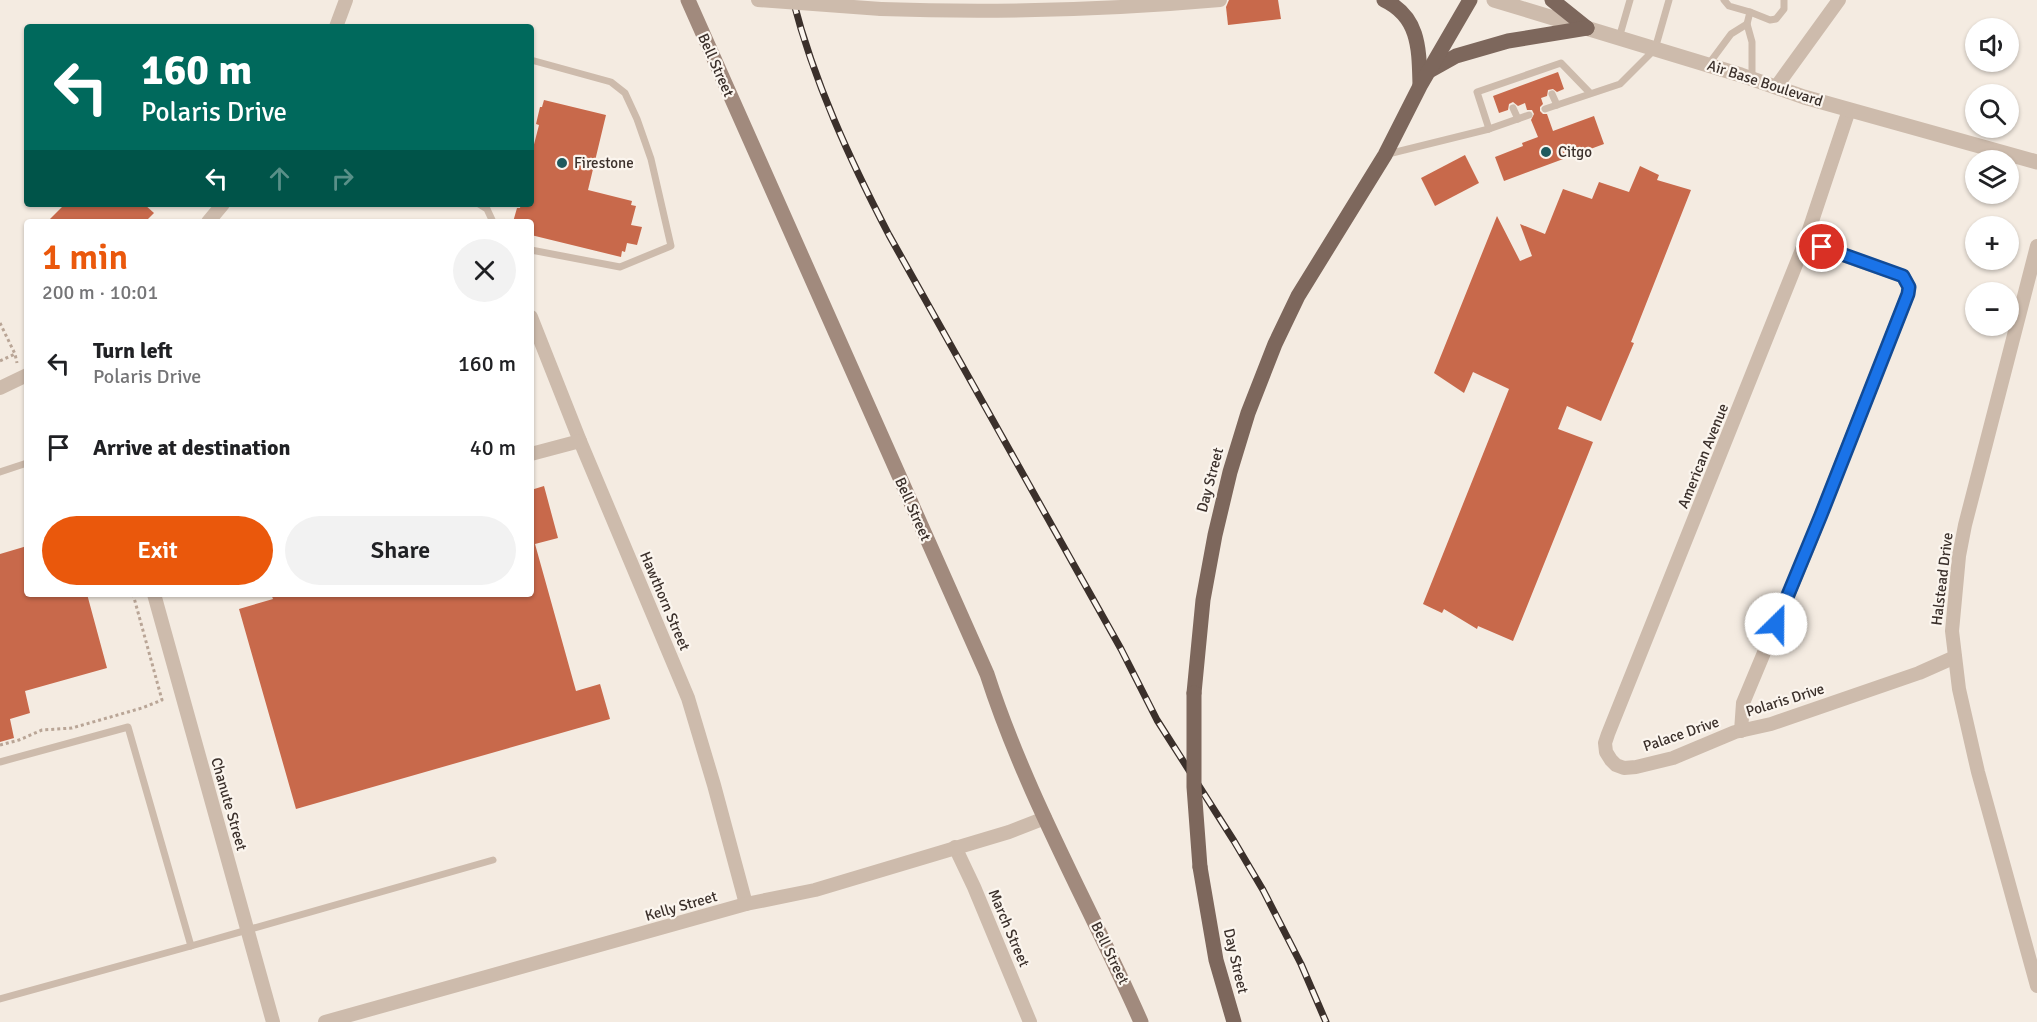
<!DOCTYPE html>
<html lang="en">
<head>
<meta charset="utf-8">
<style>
	:root { --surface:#fff; --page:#f2f2f2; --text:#202124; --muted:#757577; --accent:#ea580c }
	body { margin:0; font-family:Signika,sans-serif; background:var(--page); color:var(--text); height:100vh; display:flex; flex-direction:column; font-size:22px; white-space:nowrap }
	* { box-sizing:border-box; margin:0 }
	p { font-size:20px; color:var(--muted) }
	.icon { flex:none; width:33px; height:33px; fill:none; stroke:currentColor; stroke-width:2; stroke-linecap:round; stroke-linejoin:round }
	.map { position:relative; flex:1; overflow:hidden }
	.panel { position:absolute; left:24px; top:219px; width:510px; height:378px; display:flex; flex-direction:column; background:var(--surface); border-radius:6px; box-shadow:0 2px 4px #0004 }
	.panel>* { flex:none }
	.guide { position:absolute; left:24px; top:24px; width:510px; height:183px; border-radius:6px; box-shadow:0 2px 4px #0004; background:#00695c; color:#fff; overflow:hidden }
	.buttons { position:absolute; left:1965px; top:18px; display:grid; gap:12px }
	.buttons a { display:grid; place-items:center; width:54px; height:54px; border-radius:50%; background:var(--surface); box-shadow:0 2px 4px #0004; font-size:30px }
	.pin { position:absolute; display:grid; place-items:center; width:51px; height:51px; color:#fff; margin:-26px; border:3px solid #fff; border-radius:50%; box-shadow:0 2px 6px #0007 }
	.me { position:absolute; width:66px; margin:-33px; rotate:23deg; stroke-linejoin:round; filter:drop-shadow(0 0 4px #0008) }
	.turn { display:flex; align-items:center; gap:21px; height:126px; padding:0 18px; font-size:27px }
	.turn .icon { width:78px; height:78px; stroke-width:2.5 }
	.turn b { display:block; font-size:42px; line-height:51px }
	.lanes { display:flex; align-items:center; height:57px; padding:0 18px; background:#0003; justify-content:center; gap:30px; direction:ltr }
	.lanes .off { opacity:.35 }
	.round { display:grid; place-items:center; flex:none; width:63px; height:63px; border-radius:32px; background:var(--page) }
	.summary { display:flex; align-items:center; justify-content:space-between; height:102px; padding:0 18px }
	h1 { font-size:36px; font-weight:600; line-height:45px; color:var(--accent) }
	.button { display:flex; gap:12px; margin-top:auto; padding:12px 18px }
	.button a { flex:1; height:69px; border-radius:36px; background:var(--accent); color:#fff; font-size:24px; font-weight:600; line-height:69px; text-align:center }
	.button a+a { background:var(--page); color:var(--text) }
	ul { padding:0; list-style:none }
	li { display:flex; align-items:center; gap:18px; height:84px; padding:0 18px }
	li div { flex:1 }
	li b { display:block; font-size:22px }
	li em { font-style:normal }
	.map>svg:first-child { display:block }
</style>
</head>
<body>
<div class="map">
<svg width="2037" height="1022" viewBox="0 0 2037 1022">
	<rect width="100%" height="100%" fill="#f4ebe1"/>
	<g fill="#c8694b">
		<path d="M 1229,0 L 1278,0 L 1281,19 L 1228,25 L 1226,7 Z"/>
		<path d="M 1558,72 L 1564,89 L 1557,92 L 1553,89 L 1548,90 L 1547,96 L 1541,98 L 1543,104 L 1540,107 L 1540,111 L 1543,114 L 1547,114 L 1553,131 L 1594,116 L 1604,144 L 1504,181 L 1495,157 L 1523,146 L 1522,143 L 1538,137 L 1531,120 L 1534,114 L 1532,110 L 1527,110 L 1525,103 L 1518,106 L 1513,102 L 1509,104 L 1508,110 L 1499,113 L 1493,96 Z"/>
		<path d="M 544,100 L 606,115 L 588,190 L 632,201 L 631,205 L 636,206 L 631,225 L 642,227 L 637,245 L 627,243 L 625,252 L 622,251 L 621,257 L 531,235 L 531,222 L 513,222 L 517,208 L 520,208 L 521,204 L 531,204 L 531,156 L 539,125 L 536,124 L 540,107 L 542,107 Z"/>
		<path d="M 1465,155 L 1479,183 L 1435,206 L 1421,178 Z"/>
		<path d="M 1640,166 L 1659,175 L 1657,180 L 1691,190 L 1631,342 L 1634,343 L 1601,421 L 1567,406 L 1558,429 L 1593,442 L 1513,641 L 1478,626 L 1477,629 L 1444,609 L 1442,613 L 1423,604 L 1509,389 L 1473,372 L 1464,393 L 1434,373 L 1497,216 L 1520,261 L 1532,256 L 1520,224 L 1545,234 L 1563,189 L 1592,199 L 1599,182 L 1629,192 Z"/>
		<path d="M 65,204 L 144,204 L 154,213 L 145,222 L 47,222 Z"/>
		<path d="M 544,486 L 558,538 L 535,544 L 576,691 L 600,684 L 610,719 L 296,809 L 239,609 L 273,599 L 271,594 L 531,594 L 531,490 Z"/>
		<path d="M 27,546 L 27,594 L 87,594 L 107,668 L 25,691 L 30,713 L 10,719 L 14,738 L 0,742 L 0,554 Z"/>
	</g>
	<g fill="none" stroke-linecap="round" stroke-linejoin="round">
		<g stroke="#b9a596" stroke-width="3" stroke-dasharray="3 3" stroke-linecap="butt">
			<path d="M 0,323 L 15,354"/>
			<path d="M 0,361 L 15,354 L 17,363"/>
			<path d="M 0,745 L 19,740 L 42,730 L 72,728 L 142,708 L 162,700 L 133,594"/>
		</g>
		<g stroke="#cdbbac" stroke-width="7">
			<path d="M 1724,0 L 1729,6 L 1750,12 L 1747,24"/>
			<path d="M 1750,12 L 1770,20 L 1776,19 L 1784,9 L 1784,0"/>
			<path d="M 1619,38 L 1630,0"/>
			<path d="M 531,60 L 611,82 L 625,93 L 637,119 L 651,159 L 671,246 L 620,267 L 531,250"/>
			<path d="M 1708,65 L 1731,34 L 1747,24 L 1752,42 L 1752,78"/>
			<path d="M 1552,94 L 1557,105"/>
			<path d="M 1513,108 L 1518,119"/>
			<path d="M 1545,109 L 1620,84 L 1655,49 L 1669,0"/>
			<path d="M 1489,129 L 1477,92 L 1561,63 L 1590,93"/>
			<path d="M 1388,154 L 1489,129 L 1529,115"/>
			<path d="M 479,204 L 487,209 L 493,222"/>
			<path d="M 0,472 L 27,463"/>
			<path d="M 0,762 L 128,727 L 191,946 L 493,860"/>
			<path d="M 0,999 L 191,946"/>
		</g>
		<g stroke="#cdbbac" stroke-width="14">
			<path d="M 881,9 C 994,13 1107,10 1220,0"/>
			<path d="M 336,27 L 346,0"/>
			<path d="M 1776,87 L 1839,0"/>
			<path d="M 1849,110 L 1805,242 L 1608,734 L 1605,743 L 1606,752 L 1611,760 L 1616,765 L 1624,768 L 1636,767 L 1673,758 L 1735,732 L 1771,724 L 1919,673 L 1955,657"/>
			<path d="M 208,222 L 223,204"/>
			<path d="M 2037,246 L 1965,525 L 1959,556 L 1952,631 L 1959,689 L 1978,772 L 2037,986"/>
			<path d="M 531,317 L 580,441 L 688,698 L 714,785 L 746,904"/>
			<path d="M 0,388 L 27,375"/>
			<path d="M 531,454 L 580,441"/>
			<path d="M 154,594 L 273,1022"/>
			<path d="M 1741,731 L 1743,703 L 1809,545 L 1908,294 L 1909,287 L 1903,276 L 1805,242"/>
			<path d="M 955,847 L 974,887 L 1030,1022"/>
			<path d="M 325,1022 L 746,904 L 815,890 L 1009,832 L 1045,818"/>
		</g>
		<path stroke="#cdbbac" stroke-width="15" d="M 1494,0 L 1741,75 L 1804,97 L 2037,162"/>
		<path stroke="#a18a7d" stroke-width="15" d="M 688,0 L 987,674 C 1026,795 1090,906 1141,1022"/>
		<g stroke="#7d675c" stroke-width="15">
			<path d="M 1384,0 C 1420,17 1419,50 1420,85"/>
			<path d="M 1552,0 L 1587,28"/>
			<path d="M 1431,70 L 1456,56 L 1508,41 L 1587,28"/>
			<path d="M 1194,693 L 1203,600 L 1215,535 L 1230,472 L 1248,413 L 1275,344 L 1298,296 L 1385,155 L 1420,86 L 1470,0"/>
			<path d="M 1200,867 L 1216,960 L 1234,1022"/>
		</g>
		<g stroke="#3b302b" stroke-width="7">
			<path id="rail" d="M 793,0 C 814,82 850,160 889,235 L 1121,649 L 1157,720 L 1234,841 L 1263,890 L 1301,964 L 1326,1022"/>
		</g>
		<use href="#rail" stroke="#fbf5ee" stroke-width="4.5" stroke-dasharray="14" stroke-linecap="butt"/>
		<path stroke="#cdbbac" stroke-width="14" d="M 758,0 L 881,9"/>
		<path stroke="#7d675c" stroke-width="15" d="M 1194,693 L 1194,787 L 1200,867"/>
	</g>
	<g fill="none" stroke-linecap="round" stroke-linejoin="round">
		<g stroke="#114b97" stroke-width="15">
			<path id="route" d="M 1776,624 L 1821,515 L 1908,294 L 1909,287 L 1903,276 L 1822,247"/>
		</g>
		<use href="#route" stroke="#1a73e8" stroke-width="10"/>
	</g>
	<g fill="#1f5a5e" stroke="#fbf5ee" stroke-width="2">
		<circle cx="1546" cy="152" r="6"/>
		<circle cx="562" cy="163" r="6"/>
	</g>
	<g text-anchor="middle" stroke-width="4.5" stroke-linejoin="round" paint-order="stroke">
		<g font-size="15" fill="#3b302b" stroke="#fbf5ee">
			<text transform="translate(716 65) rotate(66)" y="5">Bell Street</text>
			<text transform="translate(1765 83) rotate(18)" y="5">Air Base Boulevard</text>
			<text transform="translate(1703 456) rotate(-68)" y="5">American Avenue</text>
			<text transform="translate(1210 480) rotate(-75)" y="5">Day Street</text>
			<text transform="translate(913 509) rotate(66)" y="5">Bell Street</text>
			<text transform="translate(1942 579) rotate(-83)" y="5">Halstead Drive</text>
			<text transform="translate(665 601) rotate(67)" y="5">Hawthorn Street</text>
			<text transform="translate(1785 700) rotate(-17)" y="5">Polaris Drive</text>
			<text transform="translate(1681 734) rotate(-19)" y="5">Palace Drive</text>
			<text transform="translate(229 804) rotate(74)" y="5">Chanute Street</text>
			<text transform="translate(681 906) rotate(-16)" y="5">Kelly Street</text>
			<text transform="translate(1009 928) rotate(67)" y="5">March Street</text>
			<text transform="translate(1110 953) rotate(64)" y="5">Bell Street</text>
			<text transform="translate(1236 961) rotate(77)" y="5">Day Street</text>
		</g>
		<g font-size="15" fill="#3b302b" stroke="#fbf5ee" text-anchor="start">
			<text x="1558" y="157">Citgo</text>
			<text x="574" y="168">Firestone</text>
		</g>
	</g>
</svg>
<div class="buttons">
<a><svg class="icon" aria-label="sound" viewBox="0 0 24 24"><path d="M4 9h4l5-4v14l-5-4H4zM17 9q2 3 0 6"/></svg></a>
<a><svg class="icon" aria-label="search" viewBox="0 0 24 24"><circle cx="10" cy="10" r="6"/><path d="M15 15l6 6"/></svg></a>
<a><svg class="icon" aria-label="layers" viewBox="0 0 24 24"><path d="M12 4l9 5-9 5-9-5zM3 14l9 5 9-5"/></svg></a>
<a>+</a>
<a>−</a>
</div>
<div class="pin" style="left:1822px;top:247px;background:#d93025"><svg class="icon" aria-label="arrive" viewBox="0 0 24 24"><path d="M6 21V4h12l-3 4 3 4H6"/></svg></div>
<svg class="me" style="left:1776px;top:624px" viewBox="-20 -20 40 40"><circle r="19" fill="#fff"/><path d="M0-13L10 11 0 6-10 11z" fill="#1a73e8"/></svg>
<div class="guide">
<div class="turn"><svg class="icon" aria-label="left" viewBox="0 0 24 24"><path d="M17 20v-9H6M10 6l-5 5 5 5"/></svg><div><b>160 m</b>Polaris Drive</div></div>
<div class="lanes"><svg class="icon" aria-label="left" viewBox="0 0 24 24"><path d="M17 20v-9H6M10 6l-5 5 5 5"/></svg><svg class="icon off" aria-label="ahead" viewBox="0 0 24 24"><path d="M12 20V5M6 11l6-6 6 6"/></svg><svg class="icon off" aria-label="right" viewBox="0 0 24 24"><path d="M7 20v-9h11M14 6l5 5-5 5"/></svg></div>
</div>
<section class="panel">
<div class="summary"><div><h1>1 min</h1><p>200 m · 10:01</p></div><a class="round"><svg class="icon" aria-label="close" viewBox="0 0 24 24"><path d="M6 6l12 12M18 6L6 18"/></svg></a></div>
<ul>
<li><svg class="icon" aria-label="left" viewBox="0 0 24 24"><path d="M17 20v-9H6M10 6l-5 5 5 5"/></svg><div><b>Turn left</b><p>Polaris Drive</p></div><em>160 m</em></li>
<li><svg class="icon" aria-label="arrive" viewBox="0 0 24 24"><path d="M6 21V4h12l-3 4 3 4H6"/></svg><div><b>Arrive at destination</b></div><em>40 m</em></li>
</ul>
<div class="button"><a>Exit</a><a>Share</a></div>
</section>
</div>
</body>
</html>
